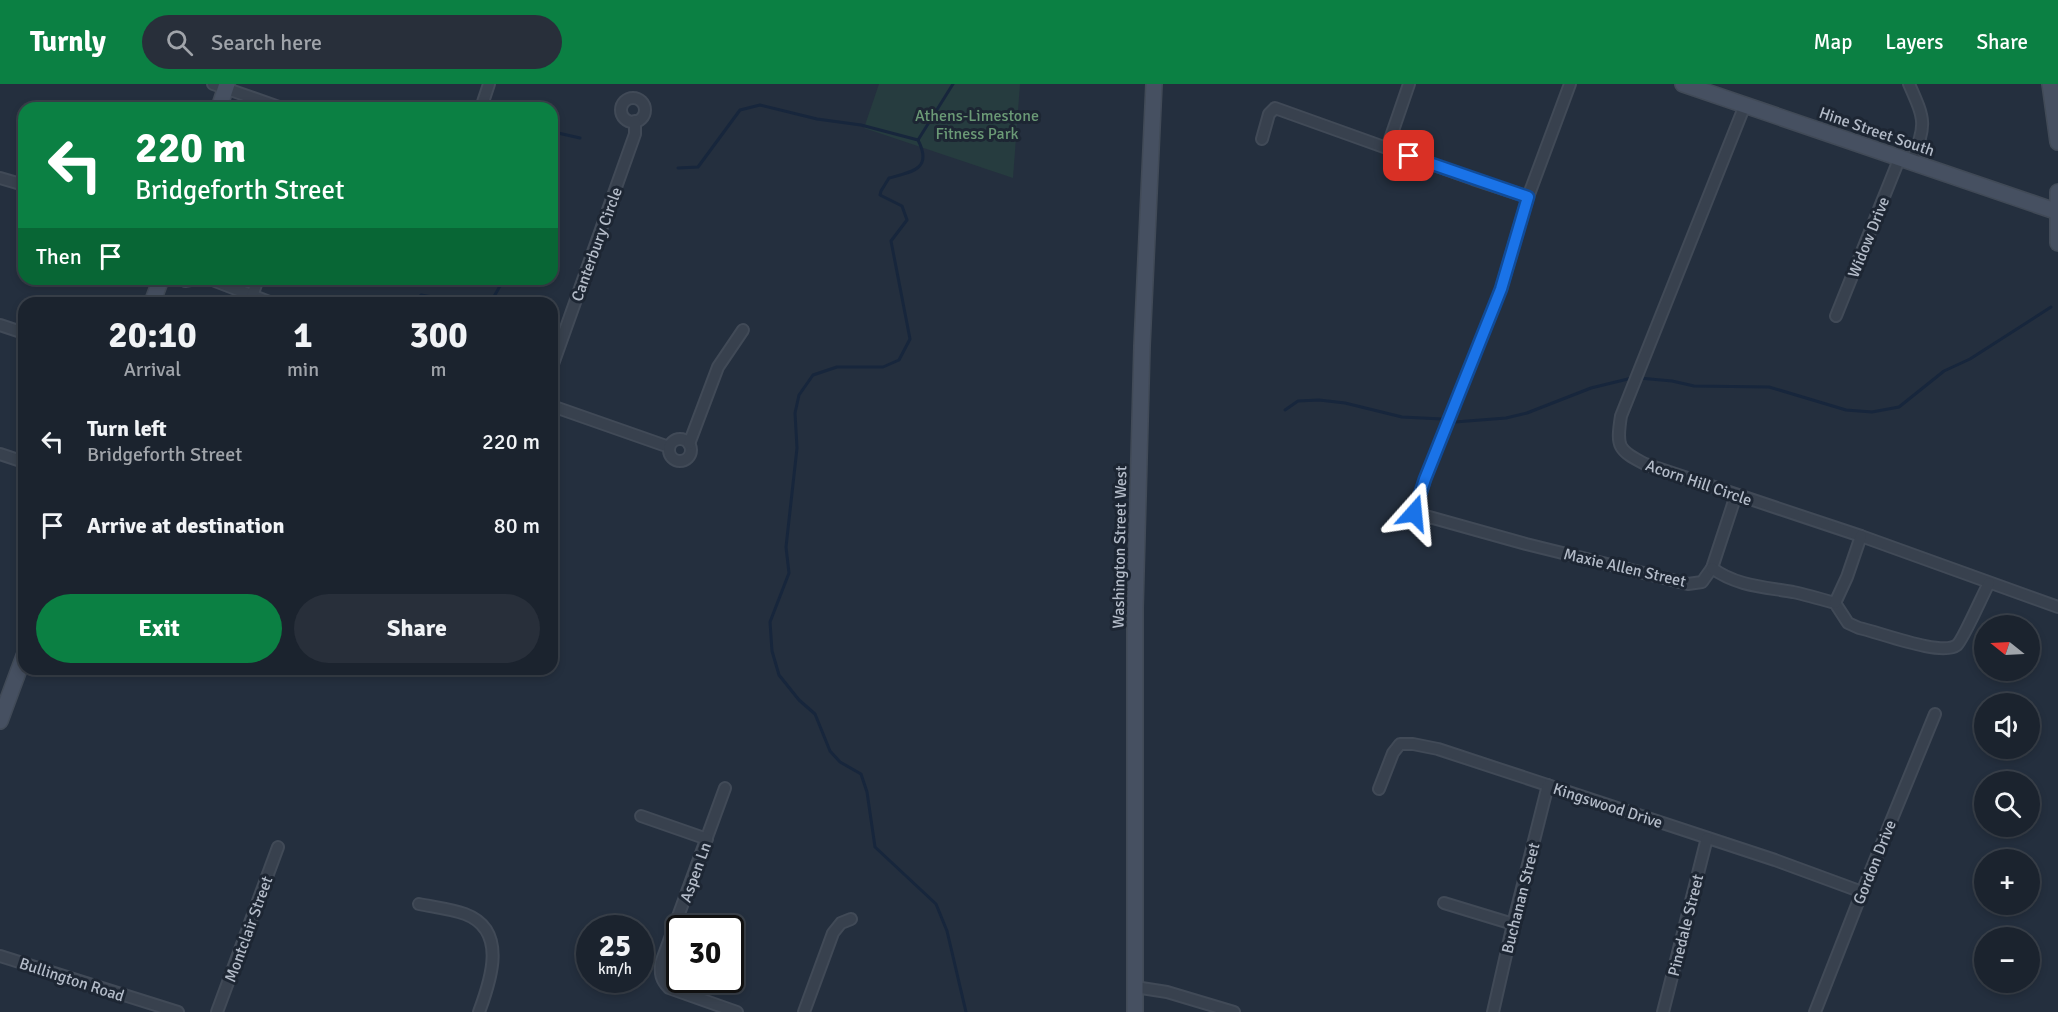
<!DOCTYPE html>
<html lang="en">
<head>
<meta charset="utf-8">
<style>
	:root { --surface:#1b232e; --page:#282f3a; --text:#f1f3f6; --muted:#a0a4aa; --line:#39404a; --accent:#0b8043 }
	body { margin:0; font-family:Signika,sans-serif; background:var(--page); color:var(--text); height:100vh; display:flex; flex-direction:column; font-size:22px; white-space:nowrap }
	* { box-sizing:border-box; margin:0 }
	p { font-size:20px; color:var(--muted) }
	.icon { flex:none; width:33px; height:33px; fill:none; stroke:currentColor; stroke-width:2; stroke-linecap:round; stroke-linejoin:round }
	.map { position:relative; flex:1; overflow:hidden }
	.side { position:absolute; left:18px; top:213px; width:540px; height:378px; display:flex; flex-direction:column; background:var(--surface); border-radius:18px; box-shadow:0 3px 9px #0003,0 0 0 2px var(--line) }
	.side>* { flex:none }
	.banner { position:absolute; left:18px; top:18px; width:540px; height:183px; border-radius:18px; box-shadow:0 3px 9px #0003,0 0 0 2px var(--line); background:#0b8043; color:#fff; overflow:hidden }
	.needle { width:39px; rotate:288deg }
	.controls { position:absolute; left:1974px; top:531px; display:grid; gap:12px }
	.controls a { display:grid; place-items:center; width:66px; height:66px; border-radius:50%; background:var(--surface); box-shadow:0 3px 9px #0003,0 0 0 2px var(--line); font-size:30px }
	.speed { position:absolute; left:576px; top:831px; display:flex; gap:12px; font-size:30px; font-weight:700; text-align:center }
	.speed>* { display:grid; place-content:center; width:78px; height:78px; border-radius:50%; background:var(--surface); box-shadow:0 3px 9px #0003,0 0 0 2px var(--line); line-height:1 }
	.speed small { font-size:15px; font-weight:400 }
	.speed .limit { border:3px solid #111; border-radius:9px; background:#fff; color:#111 }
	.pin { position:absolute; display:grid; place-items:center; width:51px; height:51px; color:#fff; margin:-26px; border-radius:12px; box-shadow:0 3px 9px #0006 }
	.me { position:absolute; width:66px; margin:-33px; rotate:18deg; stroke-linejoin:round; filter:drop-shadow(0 0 4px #0008) }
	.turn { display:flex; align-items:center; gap:21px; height:126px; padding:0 18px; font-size:27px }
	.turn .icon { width:78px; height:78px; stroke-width:2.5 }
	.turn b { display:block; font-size:42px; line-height:51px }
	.then { display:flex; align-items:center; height:57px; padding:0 18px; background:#0003; gap:12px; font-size:22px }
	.eta { display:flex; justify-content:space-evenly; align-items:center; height:102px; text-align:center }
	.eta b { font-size:36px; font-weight:700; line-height:42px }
	.button { display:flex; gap:12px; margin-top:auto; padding:12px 18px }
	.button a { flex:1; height:69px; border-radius:36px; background:var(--accent); color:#fff; font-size:24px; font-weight:700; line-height:69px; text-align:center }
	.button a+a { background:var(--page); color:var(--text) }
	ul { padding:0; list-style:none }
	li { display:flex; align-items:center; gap:18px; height:84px; padding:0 18px }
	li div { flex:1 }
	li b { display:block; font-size:22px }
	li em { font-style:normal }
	header { display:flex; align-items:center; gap:36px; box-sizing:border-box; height:84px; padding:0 30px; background:var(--accent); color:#fff }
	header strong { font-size:28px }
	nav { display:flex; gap:33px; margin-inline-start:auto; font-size:21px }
	.search { width:420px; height:54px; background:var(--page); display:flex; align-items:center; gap:15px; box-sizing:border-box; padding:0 21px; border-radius:33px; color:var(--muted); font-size:22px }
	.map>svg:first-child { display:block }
</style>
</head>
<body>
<header>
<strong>Turnly</strong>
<div class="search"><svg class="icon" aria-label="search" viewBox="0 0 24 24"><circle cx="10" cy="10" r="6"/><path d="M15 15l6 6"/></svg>Search here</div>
<nav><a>Map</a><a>Layers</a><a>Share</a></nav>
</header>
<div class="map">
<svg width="2058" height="928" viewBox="0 0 2058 928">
	<rect width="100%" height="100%" fill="#242f3e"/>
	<path fill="#263c3f" d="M 879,0 L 1020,0 L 1013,94 L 864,44 Z"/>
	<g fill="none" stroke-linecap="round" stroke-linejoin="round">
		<g stroke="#17263c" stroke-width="3">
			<path d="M 918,56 L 953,0"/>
			<path d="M 552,66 L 558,49 L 580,54"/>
			<path d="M 678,84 L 698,83 L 740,26 L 760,21 L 817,35 L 861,41 L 918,56 C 933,85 912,88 889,94 L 881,107 L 880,111 L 902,122 L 907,136 L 891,157 L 910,255 L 899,276 L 883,283 L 837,283 L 813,291 L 799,311 L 795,329 L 797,364 L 786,463 L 789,489 L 770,538 L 772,567 L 779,591 L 799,616 L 815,630 L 830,667 L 840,678 L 861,690 L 867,708 L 875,763 L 936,820 L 947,847 L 966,928"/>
			<path d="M 413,219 L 421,211 L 455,217 L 492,216 L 504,195"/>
			<path d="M 1639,294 L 1672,297 L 1694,302 L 1769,303 L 1846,326 L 1872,328 L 1899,323 L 1944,287 L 1970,275 L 2051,223"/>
			<path d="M 1285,326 L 1298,317 L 1319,316 L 1345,319 L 1402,333 L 1442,335"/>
			<path d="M 1455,338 L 1506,334 L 1527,329 L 1591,304 L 1632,294"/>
		</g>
		<g stroke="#414a57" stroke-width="14">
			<g id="street">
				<path d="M 213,0 L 282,24"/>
				<path d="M 1570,0 L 1528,113 L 1501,205 L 1425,395 L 1415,429 L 1526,460 L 1688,500 L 1702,498 L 1712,484 L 1736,411"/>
				<path d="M 1909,0 C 1926,38 1926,39 1912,78"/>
				<circle cx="633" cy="26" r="12"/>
				<path d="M 1745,21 L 1621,332 C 1616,363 1618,366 1645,380 L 1861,452 L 2058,523"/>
				<path d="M 481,24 L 489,0"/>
				<path d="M 1262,55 L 1269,30 L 1275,24 L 1473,95 L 1528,113"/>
				<path d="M 1387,64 L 1409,0"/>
				<path d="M 0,94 L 24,101"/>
				<path d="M 182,195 L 185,197 L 196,195"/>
				<path d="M 210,195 L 272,219"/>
				<path d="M 252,212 L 258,195"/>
				<path d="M 1836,232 L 1900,73"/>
				<path d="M 0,241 L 24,249"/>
				<path d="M 552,283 L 635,50 L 635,37"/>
				<path d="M 552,322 L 669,363"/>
				<circle cx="680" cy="366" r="11"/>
				<path d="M 689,360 L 718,283 L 743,246"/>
				<path d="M 0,370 L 24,378"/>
				<path d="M 1712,484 C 1736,502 1765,503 1793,508 C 1807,511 1821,515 1835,519 L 1848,539 L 1859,544 C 1879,548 1942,573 1957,561 C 1963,556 1983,510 1989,499"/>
				<path d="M 1835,519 L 1847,493 L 1861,452"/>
				<path d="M 725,704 L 661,879 C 660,890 661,896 669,904 L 737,928"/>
				<path d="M 1379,705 L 1393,669 L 1400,660 L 1413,660 L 1438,665 L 1775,776 L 1862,808"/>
				<path d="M 641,732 L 707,755"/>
				<path d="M 1444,819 L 1513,840"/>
				<path d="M 419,820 C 434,823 451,825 465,830 C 508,846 491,896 479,928"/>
				<path d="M 0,872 L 178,928"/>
				<path d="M 1135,903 L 1167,908 L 1234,928"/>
				<path d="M 217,928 L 278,763"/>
				<path d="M 804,928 L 833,849 L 841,839 L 851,835"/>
				<path d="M 1493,928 L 1513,840 L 1548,701"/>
				<path d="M 1663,928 L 1707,754"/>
				<path d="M 1815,928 L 1862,808 L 1935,630"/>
			</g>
		</g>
		<g stroke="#414a57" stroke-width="18">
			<g id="secondary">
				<path d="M 1683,0 L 2058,128"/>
				<path d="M 2050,0 L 2058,58"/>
				<path d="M 219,24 L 227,0"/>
				<path d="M 2058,108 L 2058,159"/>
				<path d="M 152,219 L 161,195"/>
				<path d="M 0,637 L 24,572"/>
				<path d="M 1135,928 L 1135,525 L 1142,262 L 1154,0"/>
			</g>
		</g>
		<use href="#street" stroke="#38414e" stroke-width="10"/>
		<use href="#secondary" stroke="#465061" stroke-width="15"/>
	</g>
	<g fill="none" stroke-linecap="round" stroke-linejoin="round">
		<g stroke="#114b97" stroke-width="15">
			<path id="route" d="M 1409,72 L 1528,113 L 1501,205 L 1425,395 L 1414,429"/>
		</g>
		<use href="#route" stroke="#1a73e8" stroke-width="10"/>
	</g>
	<g text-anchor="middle" stroke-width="6" stroke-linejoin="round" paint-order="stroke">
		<g font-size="16" fill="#6b9a76" stroke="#1d2633">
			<text x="977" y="37">Athens-Limestone<tspan x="977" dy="18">Fitness Park</tspan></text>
		</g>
		<g font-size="16" fill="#b4bcc9" stroke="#1d2633">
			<text transform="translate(1877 47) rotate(19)" y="6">Hine Street South</text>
			<text transform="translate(1868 153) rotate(-68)" y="6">Widow Drive</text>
			<text transform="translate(596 160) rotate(-70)" y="6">Canterbury Circle</text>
			<text transform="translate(1699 398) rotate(19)" y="6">Acorn Hill Circle</text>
			<text transform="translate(1119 463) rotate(-89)" y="6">Washington Street West</text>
			<text transform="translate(1625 483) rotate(13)" y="6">Maxie Allen Street</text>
			<text transform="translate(1608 721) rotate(18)" y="6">Kingswood Drive</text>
			<text transform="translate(1874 778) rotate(-68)" y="6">Gordon Drive</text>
			<text transform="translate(695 788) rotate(-70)" y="6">Aspen Ln</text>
			<text transform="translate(1520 814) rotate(-76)" y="6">Buchanan Street</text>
			<text transform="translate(1685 841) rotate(-76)" y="6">Pinedale Street</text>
			<text transform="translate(248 845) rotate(-70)" y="6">Montclair Street</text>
			<text transform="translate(72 895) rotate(18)" y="6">Bullington Road</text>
		</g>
	</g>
</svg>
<div class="controls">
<a><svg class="needle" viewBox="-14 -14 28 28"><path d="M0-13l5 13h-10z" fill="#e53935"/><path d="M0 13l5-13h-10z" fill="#a0a4aa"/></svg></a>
<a><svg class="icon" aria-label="sound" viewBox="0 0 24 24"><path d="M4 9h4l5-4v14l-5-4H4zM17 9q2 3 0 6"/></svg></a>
<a><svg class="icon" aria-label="search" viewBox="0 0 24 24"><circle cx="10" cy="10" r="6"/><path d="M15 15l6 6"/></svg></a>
<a>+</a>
<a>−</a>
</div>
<div class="speed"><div>25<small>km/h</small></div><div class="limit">30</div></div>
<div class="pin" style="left:1409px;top:72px;background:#d93025"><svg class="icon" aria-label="arrive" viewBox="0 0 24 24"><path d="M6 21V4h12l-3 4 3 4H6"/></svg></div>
<svg class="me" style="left:1414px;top:429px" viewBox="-20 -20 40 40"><path d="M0-17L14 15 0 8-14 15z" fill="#1a73e8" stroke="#fff" stroke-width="4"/></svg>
<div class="banner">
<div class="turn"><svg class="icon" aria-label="left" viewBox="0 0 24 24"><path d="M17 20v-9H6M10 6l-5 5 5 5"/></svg><div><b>220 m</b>Bridgeforth Street</div></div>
<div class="then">Then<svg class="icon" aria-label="arrive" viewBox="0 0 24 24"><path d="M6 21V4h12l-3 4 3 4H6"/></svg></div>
</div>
<section class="side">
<div class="eta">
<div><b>20:10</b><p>Arrival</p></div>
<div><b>1</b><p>min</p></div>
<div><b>300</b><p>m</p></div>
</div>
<ul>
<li><svg class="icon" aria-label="left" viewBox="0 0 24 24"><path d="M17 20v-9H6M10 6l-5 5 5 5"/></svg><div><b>Turn left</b><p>Bridgeforth Street</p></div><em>220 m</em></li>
<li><svg class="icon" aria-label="arrive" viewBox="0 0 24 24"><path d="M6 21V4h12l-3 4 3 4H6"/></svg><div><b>Arrive at destination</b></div><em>80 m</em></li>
</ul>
<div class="button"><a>Exit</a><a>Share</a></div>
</section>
</div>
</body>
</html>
